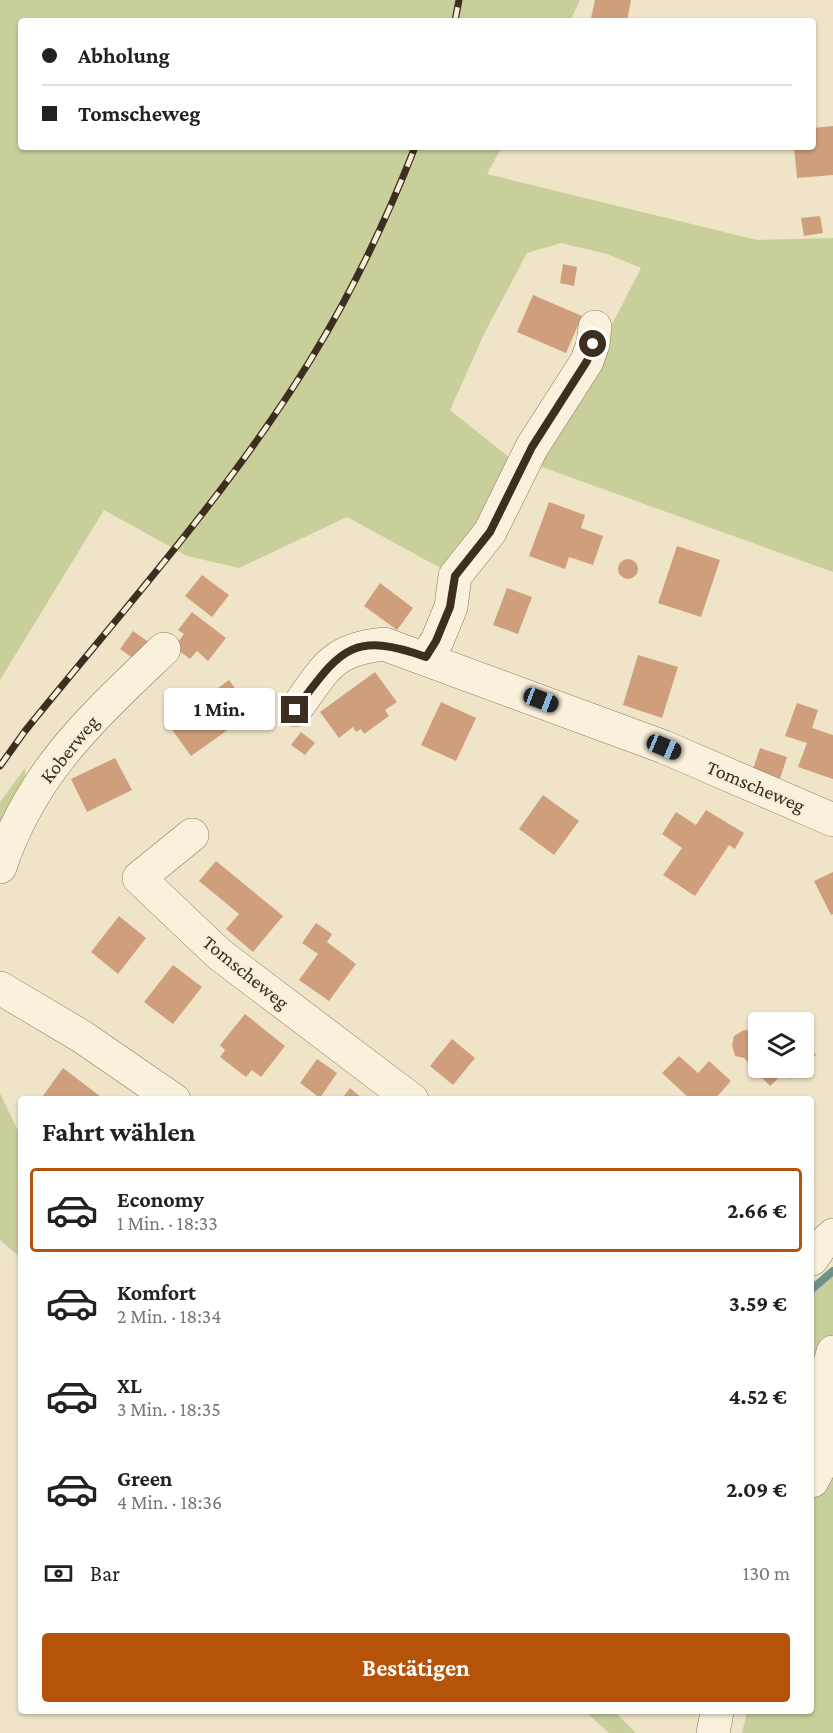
<!DOCTYPE html>
<html lang="de">
<meta charset="utf-8">
<style>
body{margin:0;font-family:"Crimson Pro",serif;background:#f6f6f6;color:#222;height:100vh;display:flex;flex-direction:column;font-size:22px;white-space:nowrap}
*{box-sizing:border-box;margin:0}
p{font-size:20px;color:#767676}
.icon{flex:none;width:33px;height:33px;fill:none;stroke:currentColor;stroke-width:2;stroke-linecap:round;stroke-linejoin:round}
.map{position:relative;flex:1;overflow:hidden}
.panel{position:absolute;left:18px;top:1096px;width:796px;height:618px;display:flex;flex-direction:column;background:#fff;border-radius:6px;box-shadow:0 2px 4px #0004}
.panel>*{flex:none}
.banner{position:absolute;left:18px;top:18px;width:798px;height:132px;border-radius:6px;box-shadow:0 2px 4px #0004;display:grid;align-content:center;height:132px;padding:0 24px;background:#fff}
.controls{position:absolute;left:748px;top:1012px;display:grid;gap:12px}
.controls a{display:grid;place-items:center;width:66px;height:66px;border-radius:6px;background:#fff;box-shadow:0 2px 4px #0004;font-size:30px}
.end{position:absolute;width:27px;height:27px;margin:-14px;border:8px solid #3d2e20;background:#fff;box-shadow:0 0 0 3px #fff}
.from{border-radius:50%}
.bubble{position:absolute;height:42px;border-radius:6px;background:#fff;box-shadow:0 2px 4px #0004;font-size:20px;font-weight:700;line-height:42px;text-align:center}
.car{position:absolute;width:18px;height:36px;margin:-18px -9px;border-radius:8px;box-shadow:0 0 4px 2px #0007;background:linear-gradient(#222 24%,#8ab4d8 0 40%,#222 0 76%,#8ab4d8 0 86%,#222 0)}
.banner b{display:flex;align-items:center;gap:21px;height:57px;font-size:22px}
.banner b+b{border-top:2px solid #e0e0e0}
.banner i{width:15px;height:15px;background:#222}
ul{padding:0;list-style:none}
li{display:flex;align-items:center;gap:18px;height:84px;margin:0 12px 9px;padding:0 12px;border:3px solid transparent;border-radius:6px}
li div{flex:1}
li b{display:block;font-size:22px}
li em{font-style:normal;font-weight:700}
li.on{border-color:#b45309}
li>.icon{width:54px;height:54px;stroke-width:1.5}
h2{padding:0 24px;font-size:27px;line-height:72px}
.pay{display:flex;align-items:center;gap:15px;height:66px;padding:0 24px;font-size:22px}
.pay p{margin-inline-start:auto}
.cta{display:flex;gap:12px;margin-top:auto;padding:12px 24px}
.cta a{flex:1;height:69px;border-radius:6px;background:#b45309;color:#fff;font-size:24px;font-weight:700;line-height:69px;text-align:center}
.map>svg:first-child{display:block}
</style>
<div class="map">
<svg width="833" height="1733" viewBox="0 0 833 1733">
<rect width="100%" height="100%" fill="#f0e4c8"/>
<path fill="#c9cf9b" d="M0 0H580L570 21H21V147H502L487 174 757 240 833 238V572L539 466 641 268 607 254 561 243 527 253 486 330 450 410 510 458 455 576 347 517 239 568 187 556 104 510 0 680Z
M25 768 27 797 0 834V802Z
M0 1093 21 1137V1258L0 1240Z
M833 1267V1733H742L747 1712H812V1286Z
M586 1712H615L636 1733H609Z"/>
<g fill="none" stroke-linecap="round" stroke-linejoin="round">
<path stroke="#6f938a" stroke-width="8" d="M812 1289 833 1271"/>
</g>
<path fill="#cf9f7d" d="M595 0H631L627 21 591 18Z
M833 126V175L797 178 794 147H813V128Z
M820 216 823 233 804 236 801 218Z
M563 264 577 267 574 286 560 283Z
M533 295 582 316 566 353 517 332Z
M549 502 585 515 581 528 603 536 593 565 569 557 565 569 529 556Z
M677 546 720 560 701 617 658 603Z
M618 569a10 10 0 1 1 20 0a10 10 0 1 1-20 0Z
M202 575 229 595 212 617 185 596Z
M380 583 413 608 397 630 364 606Z
M507 588 532 597 518 634 493 625Z
M192 612 226 638 208 661 197 651 190 659 174 647 184 634 178 630Z
M133 631 150 643 137 661 120 649Z
M638 655 678 667 662 718 623 705Z
M375 672 397 702 385 710 389 716 364 734 361 729 356 732 353 727 339 738 320 712Z
M229 680 246 703 225 718 232 727 191 756 168 724Z
M441 702 476 718 456 761 421 745Z
M797 703 818 710 812 728 833 735V779L798 767 807 743 785 736Z
M301 732 315 743 305 755 291 745Z
M760 748 787 757 779 782 752 772Z
M115 758 132 790 87 812 71 779Z
M543 795 579 821 554 855 519 829Z
M706 810 744 833 735 849 729 845 695 896 663 875 682 848 662 834 676 812 696 825Z
M216 861 283 916 253 952 226 929 239 914 199 881Z
M833 872V914L831 915 814 881Z
M119 916 146 938 118 974 91 952Z
M316 923 332 934 327 942 356 964 329 1001 299 980 318 954 302 943Z
M173 965 202 987 173 1024 144 1002Z
M245 1014 285 1046 261 1077 252 1070 246 1077 220 1057 225 1050 220 1045Z
M744 1030 759 1032V1068H802L791 1079 785 1072 770 1086 744 1058 735 1056 732 1045 734 1036Z
M452 1039 475 1058 453 1085 430 1066Z
M804 1042 816 1055 804 1066Z
M679 1056 698 1073 709 1061 731 1081 714 1100H691L662 1073Z
M317 1059 337 1073 320 1098 300 1083Z
M63 1068 105 1100H40Z
M350 1088 364 1100H341Z"/>
<g fill="none" stroke-linecap="round" stroke-linejoin="round">
<g stroke="#8d765c" stroke-width="34">
<path id="minor" d="M426 657 437 641 451 607 455 576 490 532 532 447 587 361 593 344 595 327
M295 710C326 669 329 650 384 644L664 747 833 820
M192 835 139 878 219 954 412 1100
M0 867C32 771 93 717 164 649
M0 988 81 1036 174 1100
M812 1259 820 1247 833 1235
M812 1481 818 1470 824 1384 833 1352
M713 1733 717 1712"/>
</g>
<use href="#minor" stroke="#faf1dc" stroke-width="33"/>
<g stroke="#3d2e20" stroke-width="7">
<path id="rail" d="M455 21 459 0
M0 766 25 731C122 611 230 491 311 359 352 292 386 221 415 147"/>
</g>
<use href="#rail" stroke="#f7eed8" stroke-width="4.5" stroke-dasharray="14" stroke-linecap="butt"/>
</g>
<g fill="none" stroke-linecap="round" stroke-linejoin="round">
<path stroke="#3d2e20" stroke-width="8" d="M295 710C339 653 349 629 426 657L436 641 450 607 455 576 490 532 532 447 587 361 593 344"/>
</g>
<g text-anchor="middle" dominant-baseline="central" stroke-width="5" stroke-linejoin="round" paint-order="stroke">
<g font-size="20" fill="#3d2e20" stroke="#f7eed8">
<text transform="translate(69 749) rotate(-51)">Koberweg</text>
<text transform="translate(756 786) rotate(23)">Tomscheweg</text>
<text transform="translate(246 972) rotate(39)">Tomscheweg</text>
</g>
</g>
</svg>
<div class="controls">
<a><svg class="icon" aria-label="layers" viewBox="0 0 24 24"><path d="M12 4l9 5-9 5-9-5zM3 14l9 5 9-5"/></svg></a>
</div>
<i class="end from" style="left:593px;top:344px"></i>
<i class="end" style="left:295px;top:710px"></i>
<div class="bubble" style="left:164px;top:688px;width:111px">1 Min.</div>
<i class="car" style="left:541px;top:700px;rotate:111deg"></i>
<i class="car" style="left:664px;top:747px;rotate:113deg"></i>
<div class="banner">
<b><i class="from"></i>Abholung</b>
<b><i></i>Tomscheweg</b>
</div>
<section class="panel">
<h2>Fahrt wählen</h2>
<ul>
<li class="on"><svg class="icon" aria-label="car" viewBox="0 0 24 24"><path d="M5 17H2v-5l4-1 3-4h7l3 4 3 1v5h-3M9 17h6M6 11h13"/><circle cx="7" cy="17" r="2"/><circle cx="17" cy="17" r="2"/></svg><div><b>Economy</b><p>1 Min. · 18:33</p></div><em>2.66 €</em></li>
<li><svg class="icon" aria-label="car" viewBox="0 0 24 24"><path d="M5 17H2v-5l4-1 3-4h7l3 4 3 1v5h-3M9 17h6M6 11h13"/><circle cx="7" cy="17" r="2"/><circle cx="17" cy="17" r="2"/></svg><div><b>Komfort</b><p>2 Min. · 18:34</p></div><em>3.59 €</em></li>
<li><svg class="icon" aria-label="car" viewBox="0 0 24 24"><path d="M5 17H2v-5l4-1 3-4h7l3 4 3 1v5h-3M9 17h6M6 11h13"/><circle cx="7" cy="17" r="2"/><circle cx="17" cy="17" r="2"/></svg><div><b>XL</b><p>3 Min. · 18:35</p></div><em>4.52 €</em></li>
<li><svg class="icon" aria-label="car" viewBox="0 0 24 24"><path d="M5 17H2v-5l4-1 3-4h7l3 4 3 1v5h-3M9 17h6M6 11h13"/><circle cx="7" cy="17" r="2"/><circle cx="17" cy="17" r="2"/></svg><div><b>Green</b><p>4 Min. · 18:36</p></div><em>2.09 €</em></li>
</ul>
<div class="pay"><svg class="icon" aria-label="cash" viewBox="0 0 24 24"><path d="M3 7h18v10H3z"/><circle cx="12" cy="12" r="2"/></svg>Bar<p>130 m</p></div>
<div class="cta"><a>Bestätigen</a></div>
</section>
</div>
